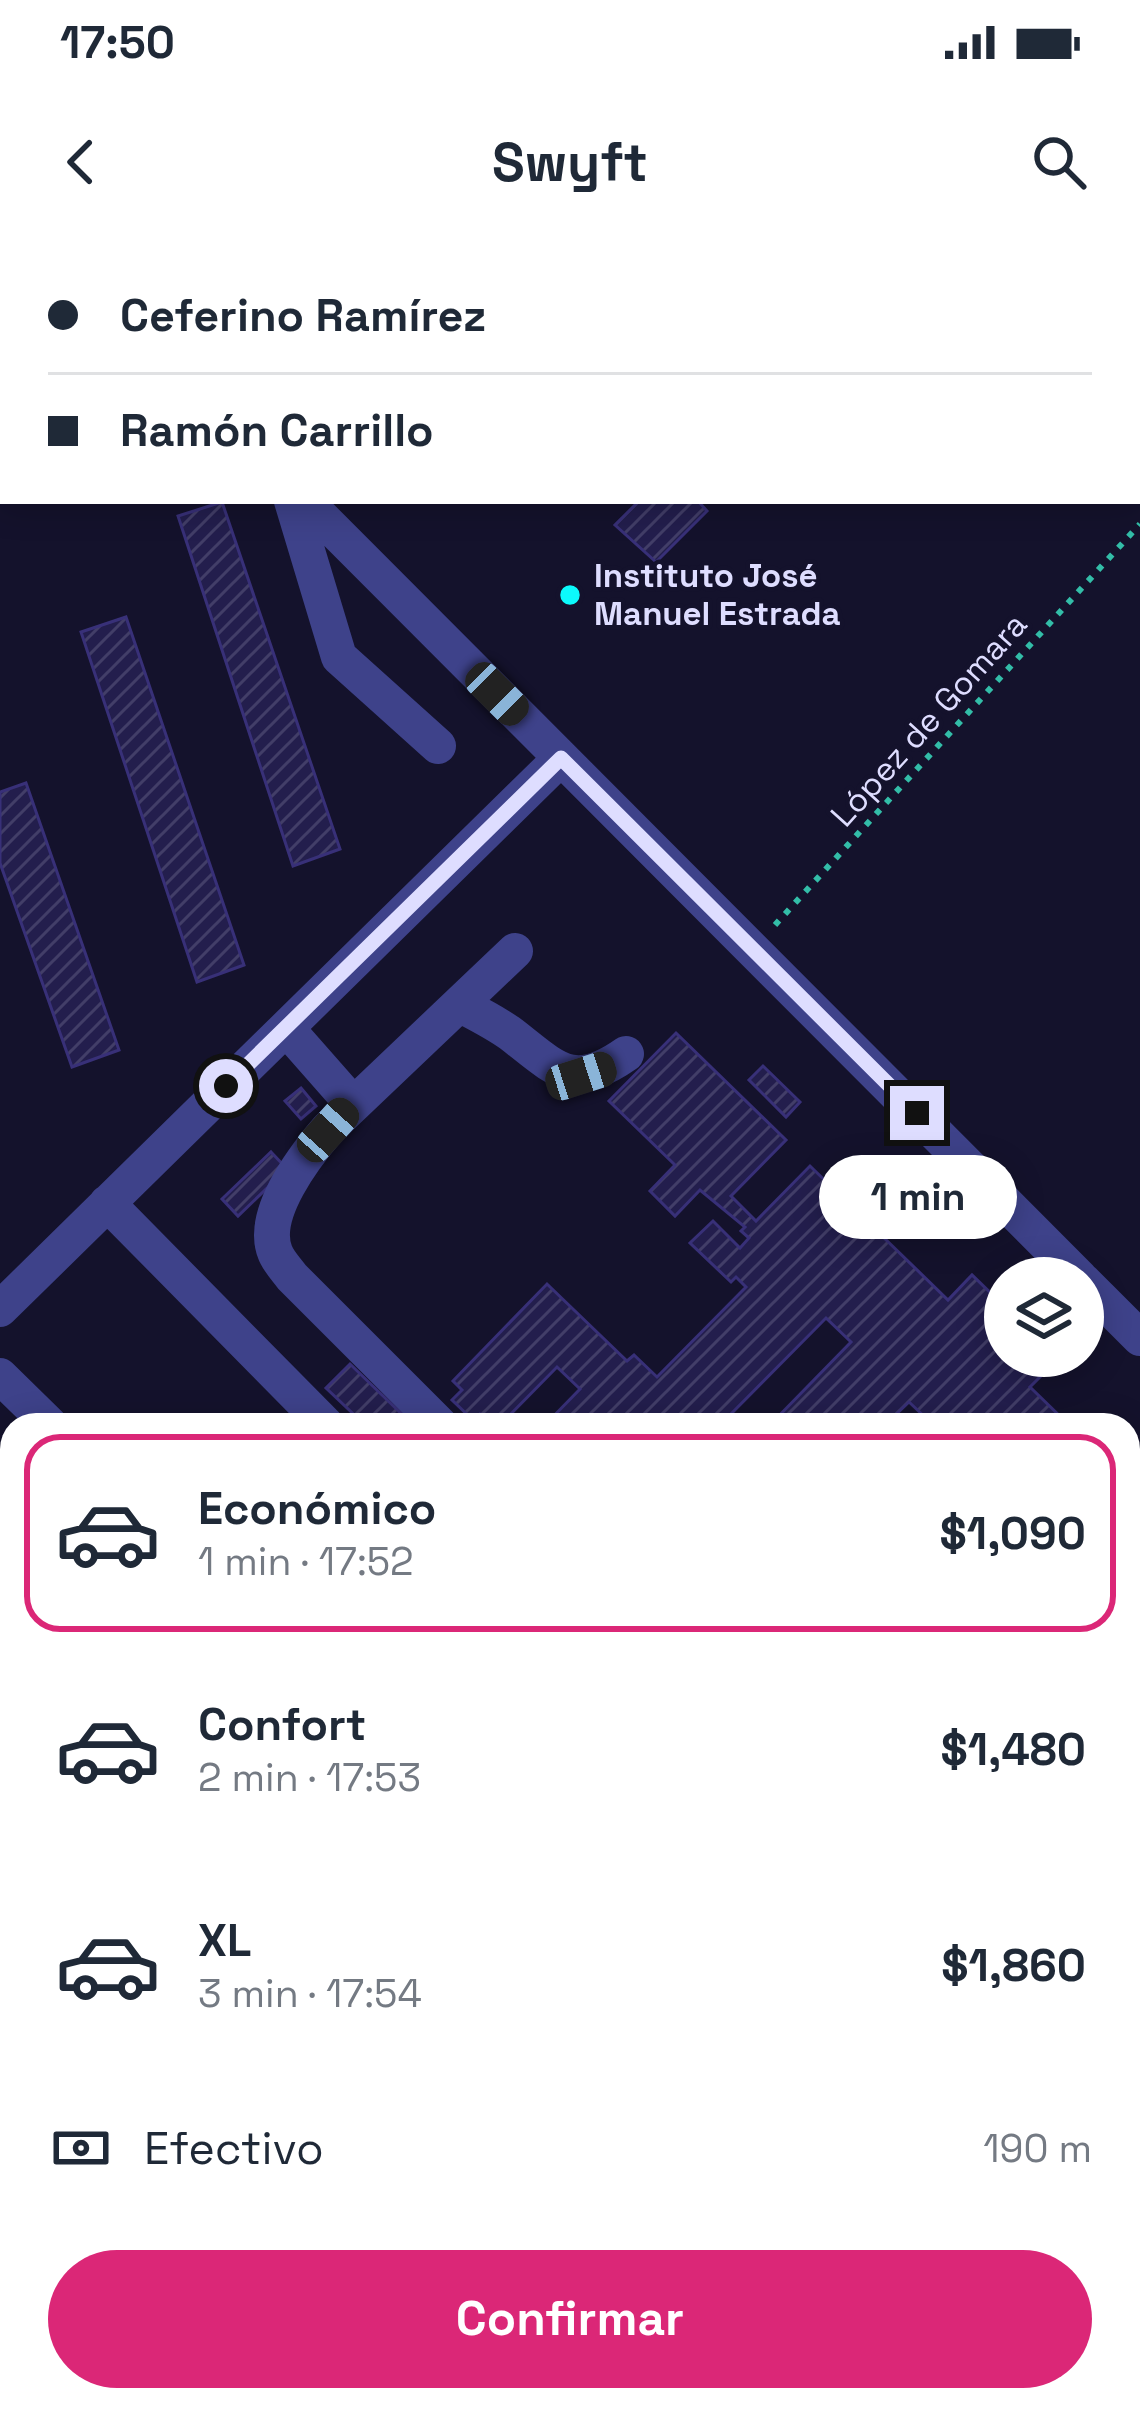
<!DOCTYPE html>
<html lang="es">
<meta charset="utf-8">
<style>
body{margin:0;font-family:"Space Grotesk",sans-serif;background:#f6f6f7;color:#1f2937;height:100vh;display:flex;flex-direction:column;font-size:45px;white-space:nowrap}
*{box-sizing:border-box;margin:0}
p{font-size:39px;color:#747a83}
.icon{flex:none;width:66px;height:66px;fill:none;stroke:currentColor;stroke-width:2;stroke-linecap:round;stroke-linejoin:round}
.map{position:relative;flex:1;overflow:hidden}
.panel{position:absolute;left:0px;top:1173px;width:1140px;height:999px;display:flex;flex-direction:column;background:#fff;border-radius:36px 36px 0 0;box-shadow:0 6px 30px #0003}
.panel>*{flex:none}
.hud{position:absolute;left:0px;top:0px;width:1140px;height:264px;box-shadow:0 6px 30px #0003;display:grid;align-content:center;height:264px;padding:0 48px;background:#fff}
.buttons{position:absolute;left:984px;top:1017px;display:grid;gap:24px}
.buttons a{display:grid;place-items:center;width:120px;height:120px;border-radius:50%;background:#fff;box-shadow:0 6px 30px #0003;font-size:60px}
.end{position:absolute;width:54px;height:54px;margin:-27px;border:15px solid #deddff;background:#111;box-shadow:0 0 0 6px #111}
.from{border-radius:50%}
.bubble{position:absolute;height:84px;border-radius:42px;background:#fff;box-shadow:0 6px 30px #0003;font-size:39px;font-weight:700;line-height:84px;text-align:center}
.car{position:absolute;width:36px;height:72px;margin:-36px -18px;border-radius:15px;box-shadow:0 0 9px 3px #0007;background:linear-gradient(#222 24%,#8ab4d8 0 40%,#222 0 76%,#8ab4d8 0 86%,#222 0)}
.hud b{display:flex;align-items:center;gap:42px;height:114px;font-size:45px}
.hud b+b{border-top:3px solid #e0e1e3}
.hud i{width:30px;height:30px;background:#1f2937}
ul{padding:21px 0 0;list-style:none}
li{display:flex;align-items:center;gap:36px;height:198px;margin:0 24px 18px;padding:0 24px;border:6px solid transparent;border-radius:36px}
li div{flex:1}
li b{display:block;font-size:45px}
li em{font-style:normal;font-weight:700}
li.on{border-color:#db2777}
li>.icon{width:108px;height:108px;stroke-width:1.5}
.pay{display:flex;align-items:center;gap:30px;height:132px;padding:0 48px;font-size:45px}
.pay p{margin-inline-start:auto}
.primary-button{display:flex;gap:24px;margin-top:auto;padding:24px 48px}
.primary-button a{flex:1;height:138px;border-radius:72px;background:#db2777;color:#fff;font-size:48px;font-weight:700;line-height:138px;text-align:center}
.status{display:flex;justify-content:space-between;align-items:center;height:84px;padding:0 60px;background:#fff;direction:ltr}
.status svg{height:33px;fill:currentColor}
header{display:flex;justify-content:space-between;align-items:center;height:156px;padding:0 48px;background:#fff;font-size:54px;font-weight:700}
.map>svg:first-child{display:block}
</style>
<div class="status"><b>17:50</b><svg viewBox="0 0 49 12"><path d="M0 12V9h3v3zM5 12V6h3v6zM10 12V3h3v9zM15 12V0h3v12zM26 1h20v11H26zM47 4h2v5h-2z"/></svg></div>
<header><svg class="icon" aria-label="back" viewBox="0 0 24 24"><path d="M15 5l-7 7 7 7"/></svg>Swyft<svg class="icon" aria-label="search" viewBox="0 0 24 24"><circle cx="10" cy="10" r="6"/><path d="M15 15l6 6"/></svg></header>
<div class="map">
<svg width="1140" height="2171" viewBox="0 0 1140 2171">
<defs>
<pattern id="building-hatch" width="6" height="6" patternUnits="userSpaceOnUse" patternTransform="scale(3)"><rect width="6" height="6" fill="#231e4d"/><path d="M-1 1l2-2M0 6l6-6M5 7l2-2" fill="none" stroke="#423e68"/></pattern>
</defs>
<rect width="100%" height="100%" fill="#14122c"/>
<path fill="#153631" d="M331 0H693L334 3Z"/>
<path fill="url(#building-hatch)" stroke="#383078" stroke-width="3" d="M639 261H698L707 271 656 322 615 285Z
M222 262 340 609 293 626 178 276Z
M126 377 244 725 197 742 81 392Z
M26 543 119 810 72 827 0 623V552Z
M676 793 786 900 731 956 756 981 810 926 948 1060 972 1035 1005 1067V1116L1058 1119 1030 1147 1069 1185H927L930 1182 909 1162 885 1185H770L851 1102 826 1078 720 1185H545L580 1149 557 1127 500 1185H479L485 1178 480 1174 474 1181 452 1160 462 1150 453 1141 547 1044 627 1121 634 1115 657 1137 746 1047 736 1037 731 1042 690 1003 713 981 740 1008 749 998 741 991 745 987 700 950 675 976 650 951 675 925 609 861Z
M763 826 800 862 786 877 749 840Z
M301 848 316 866 301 879 285 861Z
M271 912 287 929 238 976 222 959Z
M350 1124 413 1185H365L326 1148Z
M1128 1242 1140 1254V1294L1128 1306Z"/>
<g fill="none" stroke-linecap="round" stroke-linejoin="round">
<path stroke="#33bda8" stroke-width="6" stroke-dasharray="6 9" stroke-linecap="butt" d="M775 685 1140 284"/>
<path stroke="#3e428a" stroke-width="36" d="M45 0 47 3
M0 4 3 13
M292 261 339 417 438 506
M305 261 1080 1038
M461 765C478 774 496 783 511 794 555 828 572 852 626 814
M286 788 352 863
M107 963 326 1185
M1083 1041 1140 1098
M0 1069 561 518
M0 1136 50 1185
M440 1185 292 1037C287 1030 278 1021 275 1012 260 974 305 916 328 889L515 711
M1128 1516 1140 1503
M1128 1647 1140 1634
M0 1703 12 1715
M0 1952 12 1940
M450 2160 461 2171
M1104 2160 1115 2171
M639 2171 650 2160"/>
</g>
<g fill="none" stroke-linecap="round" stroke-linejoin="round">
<path stroke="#deddff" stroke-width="15" d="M226 846 561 518 917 873"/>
</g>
<circle fill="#0cfafc" stroke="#14122c" stroke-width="4.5" cx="570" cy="355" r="12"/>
<g text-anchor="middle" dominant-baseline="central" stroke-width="9" stroke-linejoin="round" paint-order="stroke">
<g font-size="33" font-weight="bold" fill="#deddff" stroke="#14122c" text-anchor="start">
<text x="594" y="336">Instituto José<tspan x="594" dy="38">Manuel Estrada</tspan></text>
</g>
<g font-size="33" fill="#deddff" stroke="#14122c">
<text transform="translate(929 480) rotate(-48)">López de Gomara</text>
</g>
</g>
</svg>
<div class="buttons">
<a><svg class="icon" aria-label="layers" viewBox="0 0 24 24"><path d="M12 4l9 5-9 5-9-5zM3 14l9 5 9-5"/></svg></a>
</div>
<i class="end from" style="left:226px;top:846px"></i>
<i class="end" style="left:917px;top:873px"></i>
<div class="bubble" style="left:819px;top:915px;width:198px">1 min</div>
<i class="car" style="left:497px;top:454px;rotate:135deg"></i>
<i class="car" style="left:581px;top:836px;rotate:72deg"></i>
<i class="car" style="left:328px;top:890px;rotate:42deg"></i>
<div class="hud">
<b><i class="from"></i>Ceferino Ramírez</b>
<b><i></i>Ramón Carrillo</b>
</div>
<section class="panel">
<ul>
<li class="on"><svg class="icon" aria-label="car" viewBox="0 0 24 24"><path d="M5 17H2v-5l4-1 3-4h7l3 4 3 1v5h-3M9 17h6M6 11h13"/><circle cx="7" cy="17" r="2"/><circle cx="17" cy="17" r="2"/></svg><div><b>Económico</b><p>1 min · 17:52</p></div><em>$1,090</em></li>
<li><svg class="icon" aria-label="car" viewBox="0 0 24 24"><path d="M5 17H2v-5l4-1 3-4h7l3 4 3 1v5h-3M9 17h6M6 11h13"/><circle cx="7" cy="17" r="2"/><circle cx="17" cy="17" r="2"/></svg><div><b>Confort</b><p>2 min · 17:53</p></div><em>$1,480</em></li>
<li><svg class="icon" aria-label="car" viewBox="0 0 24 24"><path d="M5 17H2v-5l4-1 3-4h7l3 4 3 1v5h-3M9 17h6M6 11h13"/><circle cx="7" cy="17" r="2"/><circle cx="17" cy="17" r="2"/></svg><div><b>XL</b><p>3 min · 17:54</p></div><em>$1,860</em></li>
</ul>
<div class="pay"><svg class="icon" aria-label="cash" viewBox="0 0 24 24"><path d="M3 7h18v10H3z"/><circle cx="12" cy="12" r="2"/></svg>Efectivo<p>190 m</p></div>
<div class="primary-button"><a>Confirmar</a></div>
</section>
</div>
